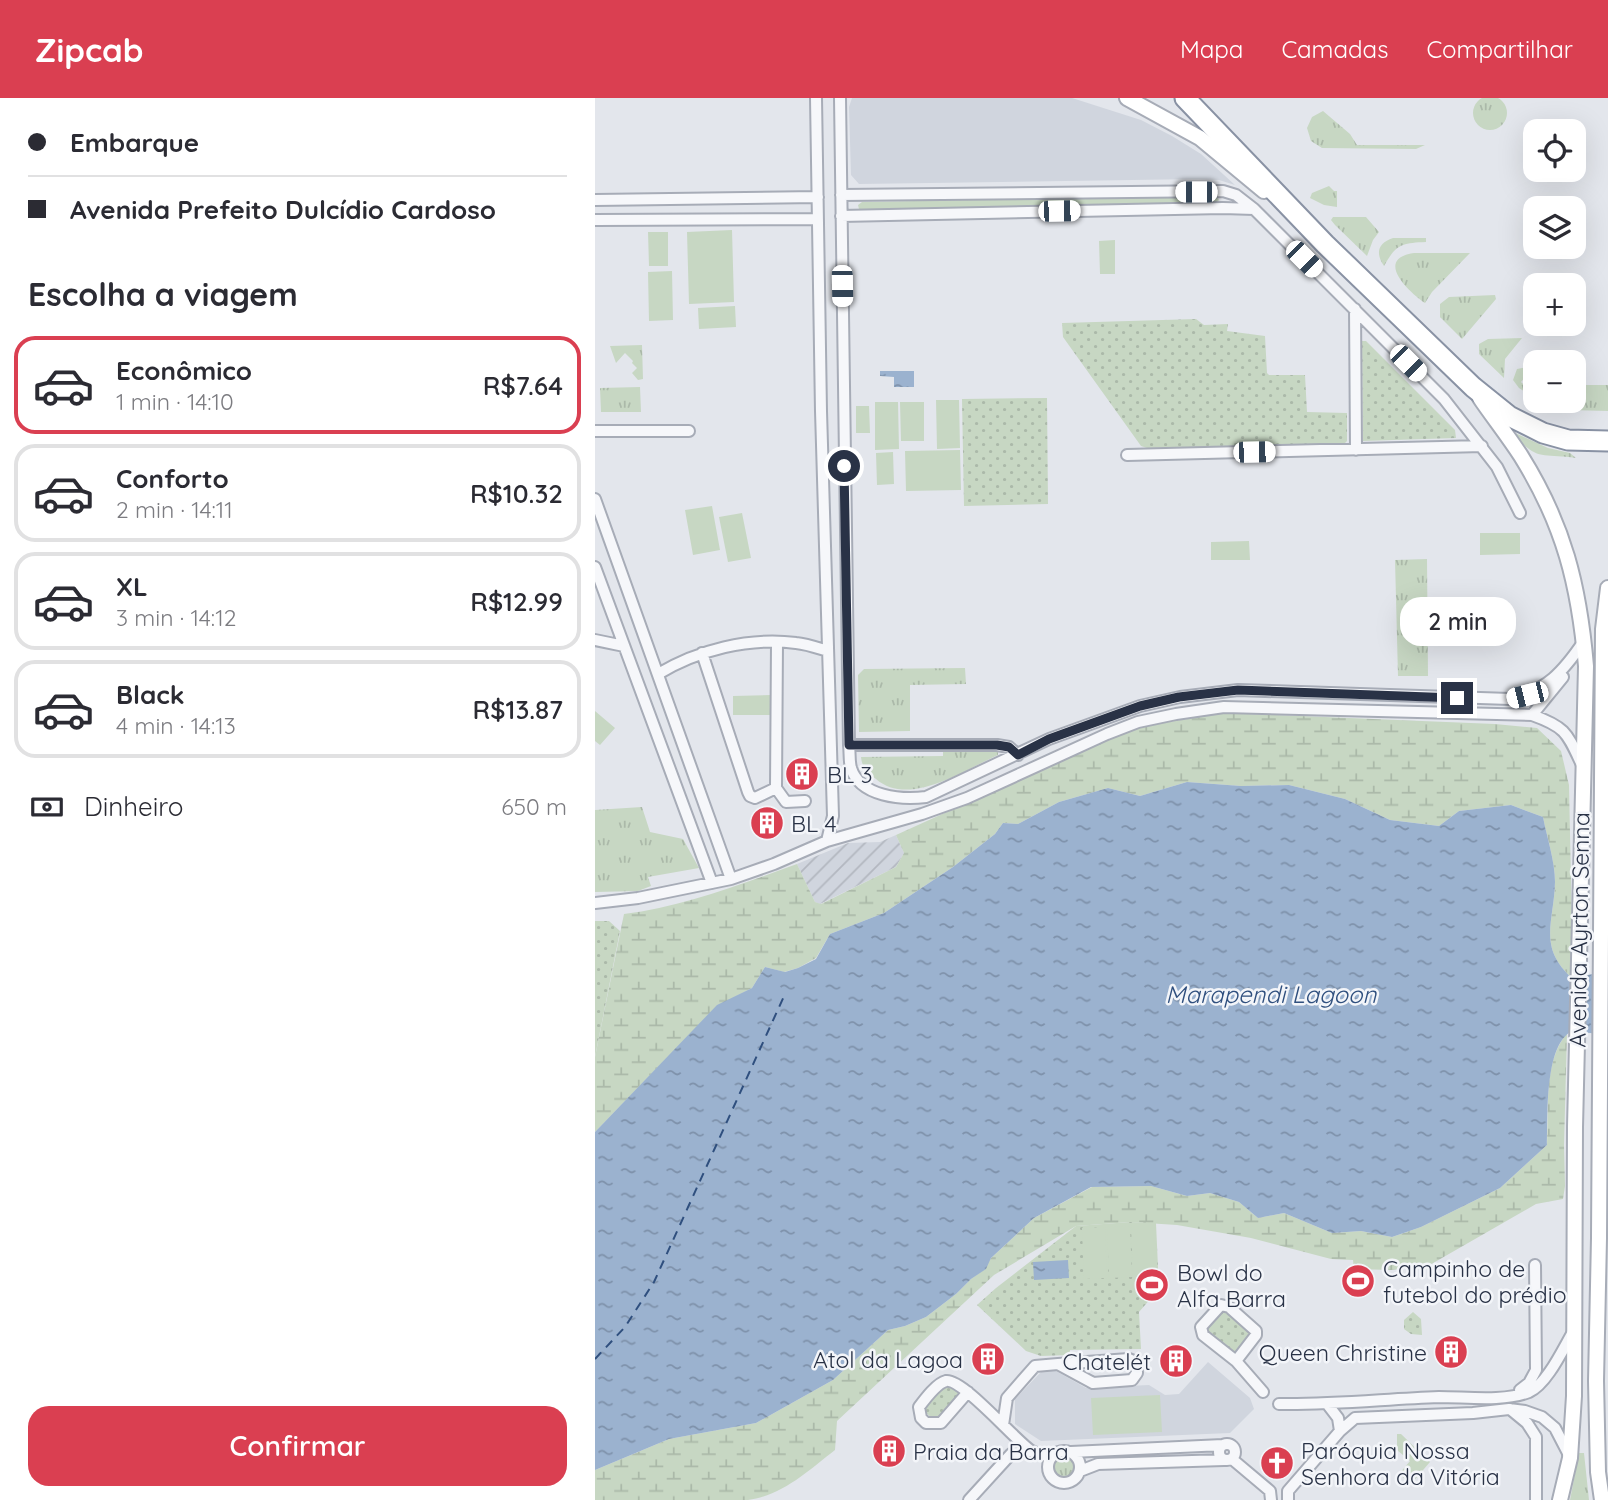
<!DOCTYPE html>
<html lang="pt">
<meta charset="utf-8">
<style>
body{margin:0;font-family:Quicksand,sans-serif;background:#f2f2f3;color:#2b2b33;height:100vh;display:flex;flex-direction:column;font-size:26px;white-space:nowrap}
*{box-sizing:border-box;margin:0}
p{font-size:23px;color:#7c7c81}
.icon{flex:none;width:38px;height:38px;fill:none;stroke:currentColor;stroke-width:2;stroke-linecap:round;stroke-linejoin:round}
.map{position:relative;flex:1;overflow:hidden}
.sheet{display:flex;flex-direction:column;background:#fff;width:595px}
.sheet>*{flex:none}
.banner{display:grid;align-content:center;height:154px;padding:0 28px;background:#fff}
.fabs{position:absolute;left:928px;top:21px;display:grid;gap:14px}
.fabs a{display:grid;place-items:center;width:63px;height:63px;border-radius:14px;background:#fff;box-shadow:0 7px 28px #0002;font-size:35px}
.end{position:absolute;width:32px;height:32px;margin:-16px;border:9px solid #293246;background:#fff;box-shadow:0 0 0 4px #fff}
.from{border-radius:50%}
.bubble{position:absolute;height:49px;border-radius:21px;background:#fff;box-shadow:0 7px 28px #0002;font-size:23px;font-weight:600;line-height:49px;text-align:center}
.car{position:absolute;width:21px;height:42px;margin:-21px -10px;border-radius:9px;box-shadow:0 0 5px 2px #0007;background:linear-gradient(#fff 24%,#345 0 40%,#fff 0 76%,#345 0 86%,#fff 0)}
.banner b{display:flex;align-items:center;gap:24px;height:66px;font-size:26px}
.banner b+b{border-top:2px solid #e1e1e2}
.banner i{width:18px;height:18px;background:#2b2b33}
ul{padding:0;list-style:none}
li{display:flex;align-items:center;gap:21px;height:98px;margin:0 14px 10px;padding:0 14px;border:4px solid #e1e1e2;border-radius:21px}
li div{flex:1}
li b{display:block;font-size:26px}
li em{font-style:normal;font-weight:600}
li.active{border-color:#da3f51}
li>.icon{width:63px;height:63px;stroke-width:1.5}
h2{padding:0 28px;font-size:32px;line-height:84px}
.pay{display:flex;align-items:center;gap:18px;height:77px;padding:0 28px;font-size:26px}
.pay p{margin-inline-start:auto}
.action{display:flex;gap:14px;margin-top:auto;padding:14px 28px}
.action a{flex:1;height:80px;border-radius:21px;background:#da3f51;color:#fff;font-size:28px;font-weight:600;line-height:80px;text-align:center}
header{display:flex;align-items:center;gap:42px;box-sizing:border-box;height:98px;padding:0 35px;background:#da3f51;color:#fff}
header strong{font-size:33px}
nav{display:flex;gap:38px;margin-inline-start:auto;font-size:24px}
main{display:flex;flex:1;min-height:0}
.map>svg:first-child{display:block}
</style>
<header>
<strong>Zipcab</strong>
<nav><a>Mapa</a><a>Camadas</a><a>Compartilhar</a></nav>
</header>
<main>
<section class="sheet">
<div class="banner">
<b><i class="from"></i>Embarque</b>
<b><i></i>Avenida Prefeito Dulcídio Cardoso</b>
</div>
<h2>Escolha a viagem</h2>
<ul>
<li class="active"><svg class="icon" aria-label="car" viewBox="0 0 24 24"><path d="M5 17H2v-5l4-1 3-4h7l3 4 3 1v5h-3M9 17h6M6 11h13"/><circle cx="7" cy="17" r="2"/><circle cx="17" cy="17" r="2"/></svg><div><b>Econômico</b><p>1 min · 14:10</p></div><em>R$7.64</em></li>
<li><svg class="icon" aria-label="car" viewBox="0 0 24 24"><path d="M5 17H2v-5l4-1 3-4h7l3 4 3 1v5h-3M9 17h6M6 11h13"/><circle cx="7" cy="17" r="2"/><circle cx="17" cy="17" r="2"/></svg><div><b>Conforto</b><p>2 min · 14:11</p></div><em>R$10.32</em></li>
<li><svg class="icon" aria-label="car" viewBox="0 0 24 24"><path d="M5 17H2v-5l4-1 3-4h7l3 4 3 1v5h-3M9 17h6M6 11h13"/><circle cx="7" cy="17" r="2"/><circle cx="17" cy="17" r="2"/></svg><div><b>XL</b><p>3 min · 14:12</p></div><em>R$12.99</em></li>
<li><svg class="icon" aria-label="car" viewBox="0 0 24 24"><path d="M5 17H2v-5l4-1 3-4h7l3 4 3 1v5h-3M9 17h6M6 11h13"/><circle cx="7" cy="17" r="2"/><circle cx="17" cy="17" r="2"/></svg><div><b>Black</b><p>4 min · 14:13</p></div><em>R$13.87</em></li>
</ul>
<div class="pay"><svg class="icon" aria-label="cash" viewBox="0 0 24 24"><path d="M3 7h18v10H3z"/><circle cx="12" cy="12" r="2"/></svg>Dinheiro<p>650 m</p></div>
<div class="action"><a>Confirmar</a></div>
</section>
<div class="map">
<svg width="1013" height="1402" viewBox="0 0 1013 1402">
<defs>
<pattern id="industrial-furrows" width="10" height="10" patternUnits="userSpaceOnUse" patternTransform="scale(1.75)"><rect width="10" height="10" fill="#d0d5de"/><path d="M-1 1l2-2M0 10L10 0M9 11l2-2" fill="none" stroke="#b3b7c0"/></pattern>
<pattern id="grass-tufts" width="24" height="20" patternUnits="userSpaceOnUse" patternTransform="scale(1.75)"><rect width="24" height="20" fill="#c7d7c3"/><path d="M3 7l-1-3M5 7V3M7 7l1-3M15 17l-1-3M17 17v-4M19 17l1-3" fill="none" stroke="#abb9a9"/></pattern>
<pattern id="wetland-marsh" width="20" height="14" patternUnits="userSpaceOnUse" patternTransform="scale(1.75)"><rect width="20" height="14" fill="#c7d7c3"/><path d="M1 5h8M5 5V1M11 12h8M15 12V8" fill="none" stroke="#abb9a9"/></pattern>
<pattern id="park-dots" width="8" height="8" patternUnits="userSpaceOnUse" patternTransform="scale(1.75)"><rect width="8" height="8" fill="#c7d7c3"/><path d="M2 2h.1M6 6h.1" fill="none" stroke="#abb9a9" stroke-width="1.8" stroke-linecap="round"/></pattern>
<pattern id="water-ripples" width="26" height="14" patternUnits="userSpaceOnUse" patternTransform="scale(1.75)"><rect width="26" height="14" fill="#9bb2cf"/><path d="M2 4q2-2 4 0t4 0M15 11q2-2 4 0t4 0" fill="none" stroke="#7e91aa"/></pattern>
</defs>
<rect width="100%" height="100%" fill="#e3e6ec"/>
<path fill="#d0d5de" d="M257 0H477L546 22 577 38 606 56 640 87 624 82 603 81 264 86 256 77 254 9Z
M613 1264 655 1300 659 1311 635 1335 446 1343 420 1326V1301L447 1273H461L491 1290 554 1287 570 1297 584 1296Z"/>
<path fill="url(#industrial-furrows)" d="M301 737 309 755 301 769 225 806 220 804 202 766 253 745 285 744Z"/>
<path fill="url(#grass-tufts)" d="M878 15a17 17 0 1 1 34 0a17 17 0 1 1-34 0Z
M728 13 755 36 762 47H830L821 51 727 50 716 43 712 30 717 19Z
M734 88 739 93H742V109L729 107 715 100 717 95Z
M621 97 624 102 621 105 269 112 264 111 263 107 267 104Z
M738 119H771L784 134 778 142 772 158 740 127 736 122Z
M798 140H831V144C805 145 801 147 789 168 780 155 783 145 798 140Z
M819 155H875L837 194 830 205C815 195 778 161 819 155Z
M900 197 901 201 867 241 845 219V206L854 199Z
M927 240 910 261 909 280 884 256V246L893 241Z
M47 247 48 281 43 282 37 275 42 270 37 265 38 263 30 255 21 265 15 248Z
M932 269 933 276 926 284 930 288H940V300L924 290 918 282 922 271Z
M978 287H1013V313L974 312 945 303H978Z
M45 289 46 314H6L5 290Z
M918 334 953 350 975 355 981 360C946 355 941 364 918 334Z
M832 461 833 578H803L800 462Z
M370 570 371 586 315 587V633L264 634 263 577 269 571Z
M403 650V657C369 672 314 710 281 681 273 675 267 670 266 659L348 658V651Z
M47 709 55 734 88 741 104 770 53 779 56 788 43 793 0 794V712Z
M984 1355H989L994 1402H975Z
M459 1369a10 10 0 1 1 20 0a10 10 0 1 1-20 0Z"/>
<path fill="url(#wetland-marsh)" d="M629 615 900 626 942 630 966 653 974 687 978 881C942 849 959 825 960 784 960 763 952 740 948 719L916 707 864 713 844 728 795 722 750 701 694 687 646 688 592 684 545 698 513 690 464 704 423 726 408 725 400 736 358 769 289 815 235 836 221 860 203 870 189 874 170 869 157 890 122 908 0 1034V959L29 816C87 809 147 786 202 766L220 804 226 806 301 769 309 755 301 737 537 630Z
M972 935 969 1047 970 1088 968 1101 941 1106 833 1168 796 1172 759 1171 758 1162 736 1161 656 1140 582 1127 535 1124 481 1128 399 1177 242 1323 240 1352C213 1373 188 1397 153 1402H0V1372L74 1341 161 1325 238 1282 293 1232 310 1228 331 1219 361 1196 376 1181 390 1171 396 1160 439 1120 497 1089 556 1088 592 1098 615 1095 644 1104 663 1120 689 1115 737 1135 766 1133 797 1139 826 1129 905 1090 952 1047C954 1012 948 964 972 935Z"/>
<path fill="url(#park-dots)" d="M601 221 609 227 633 226 632 233 670 238 672 275 674 277H710L712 314 752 315V343L748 347 552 350 546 348 468 239 467 225Z
M767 243H771L860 332 861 340 768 343Z
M452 300 453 406 369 408 367 301Z
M0 823H14L25 833 0 959Z
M535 1124 561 1125 564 1191 544 1214 546 1251 475 1252V1257L446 1258 431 1253 382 1207 401 1190 481 1128Z
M629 1209 659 1233 640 1256 610 1232Z
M818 1214 826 1221 827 1237 816 1236 809 1231V1222Z
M353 1285 366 1296 341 1324 328 1312Z"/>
<path fill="#c7d7c3" d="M137 132 139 204 94 206 92 134Z
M53 134H73V168H54Z
M520 142V176H505L504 143Z
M77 173 78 222 54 223 53 174Z
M140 208 141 229 104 231 103 210Z
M341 302H364L365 350 342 351Z
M280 304H303L304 351 280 352Z
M305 304H329V343H306Z
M261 308H274L275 335H261Z
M365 352 366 392 311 393 310 353Z
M298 354 299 386 282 387 281 355Z
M117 408 125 452 98 457 90 412Z
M147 415 156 460 133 464 124 419Z
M885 435H925V456L885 457Z
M654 443 655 462H616V444Z
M176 597V617H138V598Z
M0 613 20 630 5 647 0 643Z
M536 1127H560L562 1177 538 1178Z
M535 1128 537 1179 514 1180 512 1129Z
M510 1129 512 1180 489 1181 487 1130Z
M565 1297 567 1334 498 1337 496 1300Z
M802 1336H806L835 1364 816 1386 804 1376 815 1363 802 1352Z"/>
<path fill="url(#water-ripples)" d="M285 273H319V289H299V279L285 278Z
M592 684 646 688 694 687 750 701 795 722 844 728 864 713 916 707 948 719C952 740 960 763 960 784 959 825 942 849 978 881L997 876 1013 859V937L977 933C949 947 953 1019 952 1047L905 1090 826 1129 797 1139 766 1133 737 1135 689 1115 663 1120 644 1104 615 1095 592 1098 556 1088 496 1089 439 1120 396 1160 391 1171 376 1181 361 1196 331 1219 310 1228 293 1232 238 1282 161 1325 74 1341 0 1372V1034L122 907 157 890 170 869 190 874 203 870 221 861 235 836 289 815 358 769 400 736 408 725 423 726 464 704 513 690 545 698Z
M473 1162 474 1180 439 1182 438 1164Z"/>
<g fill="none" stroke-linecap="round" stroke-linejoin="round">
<path stroke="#2f4f7e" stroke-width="2" stroke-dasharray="9 7" stroke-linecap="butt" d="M0 1261 30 1229 59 1184 190 896"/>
<g stroke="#a7acb7" stroke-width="14">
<path id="minor" d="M221 0 226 313 238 718 232 743
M245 0 254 647C255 654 254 663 256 670 265 699 307 702 331 699L454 641 545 608 585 599 643 592 915 601C952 592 968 574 989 543
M246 97 628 93 641 97 659 111 849 301 902 369 925 415
M0 102 223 99
M246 118 628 110 659 111
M0 122 223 121
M760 211 761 352
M0 333H94
M532 357 887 348
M0 401 136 781
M0 469 117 785
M0 542 29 548
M182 545 181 690 191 704 210 703
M107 555 153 694 155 698 160 700 181 690
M63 576C103 552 154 539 201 545 212 546 223 550 233 553
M937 617 968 579
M254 647H402L414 649 423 657
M0 805 43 800 136 781 179 766 232 743 327 716 372 700 512 636 543 624 581 616 629 609 937 617C971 629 972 635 987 667
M641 1263 661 1237V1233L634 1209 626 1207 606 1229 608 1237 641 1263 668 1294
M925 1292 934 1285 941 1272 940 1167
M373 1294 346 1325H331L326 1320 324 1309C330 1301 342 1285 351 1283 367 1280 419 1341 435 1352 441 1356 449 1357 456 1359
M684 1306C737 1307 790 1301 844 1299 872 1299 908 1304 934 1294 952 1286 968 1251 978 1234
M733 1307 743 1320 745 1333
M915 1311 932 1325 941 1339V1402
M408 1327 412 1300 440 1268 463 1266 498 1285 537 1282 542 1275 541 1264 534 1261 463 1266
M624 1354a8 8 0 1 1 16 0a8 8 0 1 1-16 0Z
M453 1369a16 16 0 1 1 32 0a16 16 0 1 1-32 0Z
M476 1354 628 1347
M637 1361 675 1393 676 1402
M485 1373 503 1366 629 1362
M374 1402 416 1356 436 1353
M693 1402V1393L745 1333 760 1320 878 1315 914 1311 930 1313 947 1319 960 1330 974 1357"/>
</g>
<g stroke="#a7acb7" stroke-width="18">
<path id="secondary" d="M532 0 605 40 669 93
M885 300C898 319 913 338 926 358 969 427 984 487 991 568L980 1029 979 1298 975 1360 965 1402
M1007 1402 1003 1374 1001 1283 1004 1140 1008 531 1013 490"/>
</g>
<g stroke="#8992a4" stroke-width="23">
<path id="motorway" d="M590 0 730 146 878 289 914 318 948 335 973 342 1013 343"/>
</g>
<use href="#minor" stroke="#f6f7fa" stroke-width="10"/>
<use href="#secondary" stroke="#fff" stroke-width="14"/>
<use href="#motorway" stroke="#fff" stroke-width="19"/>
</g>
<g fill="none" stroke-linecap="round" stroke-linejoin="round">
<path stroke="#293246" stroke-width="9" d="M249 368 254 647H402L414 649 423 657 454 641 545 608 584 599 643 592 862 600"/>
</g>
<defs>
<g id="building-disc" transform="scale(1.75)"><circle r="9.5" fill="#da3f51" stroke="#f3f5f9"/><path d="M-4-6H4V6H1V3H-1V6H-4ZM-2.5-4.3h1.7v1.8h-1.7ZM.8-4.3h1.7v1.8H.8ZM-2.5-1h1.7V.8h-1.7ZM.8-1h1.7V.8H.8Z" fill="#fff"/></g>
<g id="stadium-disc" transform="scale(1.75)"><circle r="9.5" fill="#da3f51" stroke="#f3f5f9"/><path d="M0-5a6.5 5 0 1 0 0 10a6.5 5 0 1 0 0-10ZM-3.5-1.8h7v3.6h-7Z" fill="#fff"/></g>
<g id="church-disc" transform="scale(1.75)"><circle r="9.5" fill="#da3f51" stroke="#f3f5f9"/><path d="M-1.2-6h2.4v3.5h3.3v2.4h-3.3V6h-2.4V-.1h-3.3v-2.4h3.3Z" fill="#fff"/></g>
</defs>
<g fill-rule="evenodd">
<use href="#building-disc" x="207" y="676"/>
<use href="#building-disc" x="172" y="725"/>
<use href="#stadium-disc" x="763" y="1183"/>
<use href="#stadium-disc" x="557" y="1187"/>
<use href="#building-disc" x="856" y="1254"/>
<use href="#building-disc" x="393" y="1261"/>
<use href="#building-disc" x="581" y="1263"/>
<use href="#building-disc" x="294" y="1353"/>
<use href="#church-disc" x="682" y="1365"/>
</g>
<g text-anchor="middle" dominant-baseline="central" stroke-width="5" stroke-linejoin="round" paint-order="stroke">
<g font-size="23" fill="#293246" stroke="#f3f5f9" text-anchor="start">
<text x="232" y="676">BL 3</text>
<text x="196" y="725">BL 4</text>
<text x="788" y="1170">Campinho de<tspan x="788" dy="26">futebol do prédio</tspan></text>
<text x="582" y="1174">Bowl do<tspan x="582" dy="26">Alfa Barra</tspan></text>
<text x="832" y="1254" text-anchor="end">Queen Christine</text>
<text x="368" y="1261" text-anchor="end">Atol da Lagoa</text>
<text x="556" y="1263" text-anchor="end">Chatelét</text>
<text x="706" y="1352">Paróquia Nossa<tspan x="706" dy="26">Senhora da Vitória</tspan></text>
<text x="318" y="1353">Praia da Barra</text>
</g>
<g font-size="23" fill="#293246" stroke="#f3f5f9">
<text transform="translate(984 832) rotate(-89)">Avenida Ayrton Senna</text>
</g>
<g font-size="24" font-style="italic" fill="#2f4f7e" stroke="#f3f5f9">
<text x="676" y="896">Marapendi Lagoon</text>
</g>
</g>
</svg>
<div class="fabs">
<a><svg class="icon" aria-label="locate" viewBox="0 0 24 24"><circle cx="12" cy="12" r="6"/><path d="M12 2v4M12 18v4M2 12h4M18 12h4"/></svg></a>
<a><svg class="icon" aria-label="layers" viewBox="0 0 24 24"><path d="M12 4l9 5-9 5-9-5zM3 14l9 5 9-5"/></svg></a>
<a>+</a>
<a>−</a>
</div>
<i class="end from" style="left:249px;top:368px"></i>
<i class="end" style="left:862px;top:600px"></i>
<div class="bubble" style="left:805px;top:499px;width:116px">2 min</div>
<i class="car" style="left:601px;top:94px;rotate:270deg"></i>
<i class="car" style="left:464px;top:113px;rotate:89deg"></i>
<i class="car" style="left:709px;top:161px;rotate:135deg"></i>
<i class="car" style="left:247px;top:188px;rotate:179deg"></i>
<i class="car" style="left:813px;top:265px;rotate:135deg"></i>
<i class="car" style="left:659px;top:354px;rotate:89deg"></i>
<i class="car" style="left:932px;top:597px;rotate:256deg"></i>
</div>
</main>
